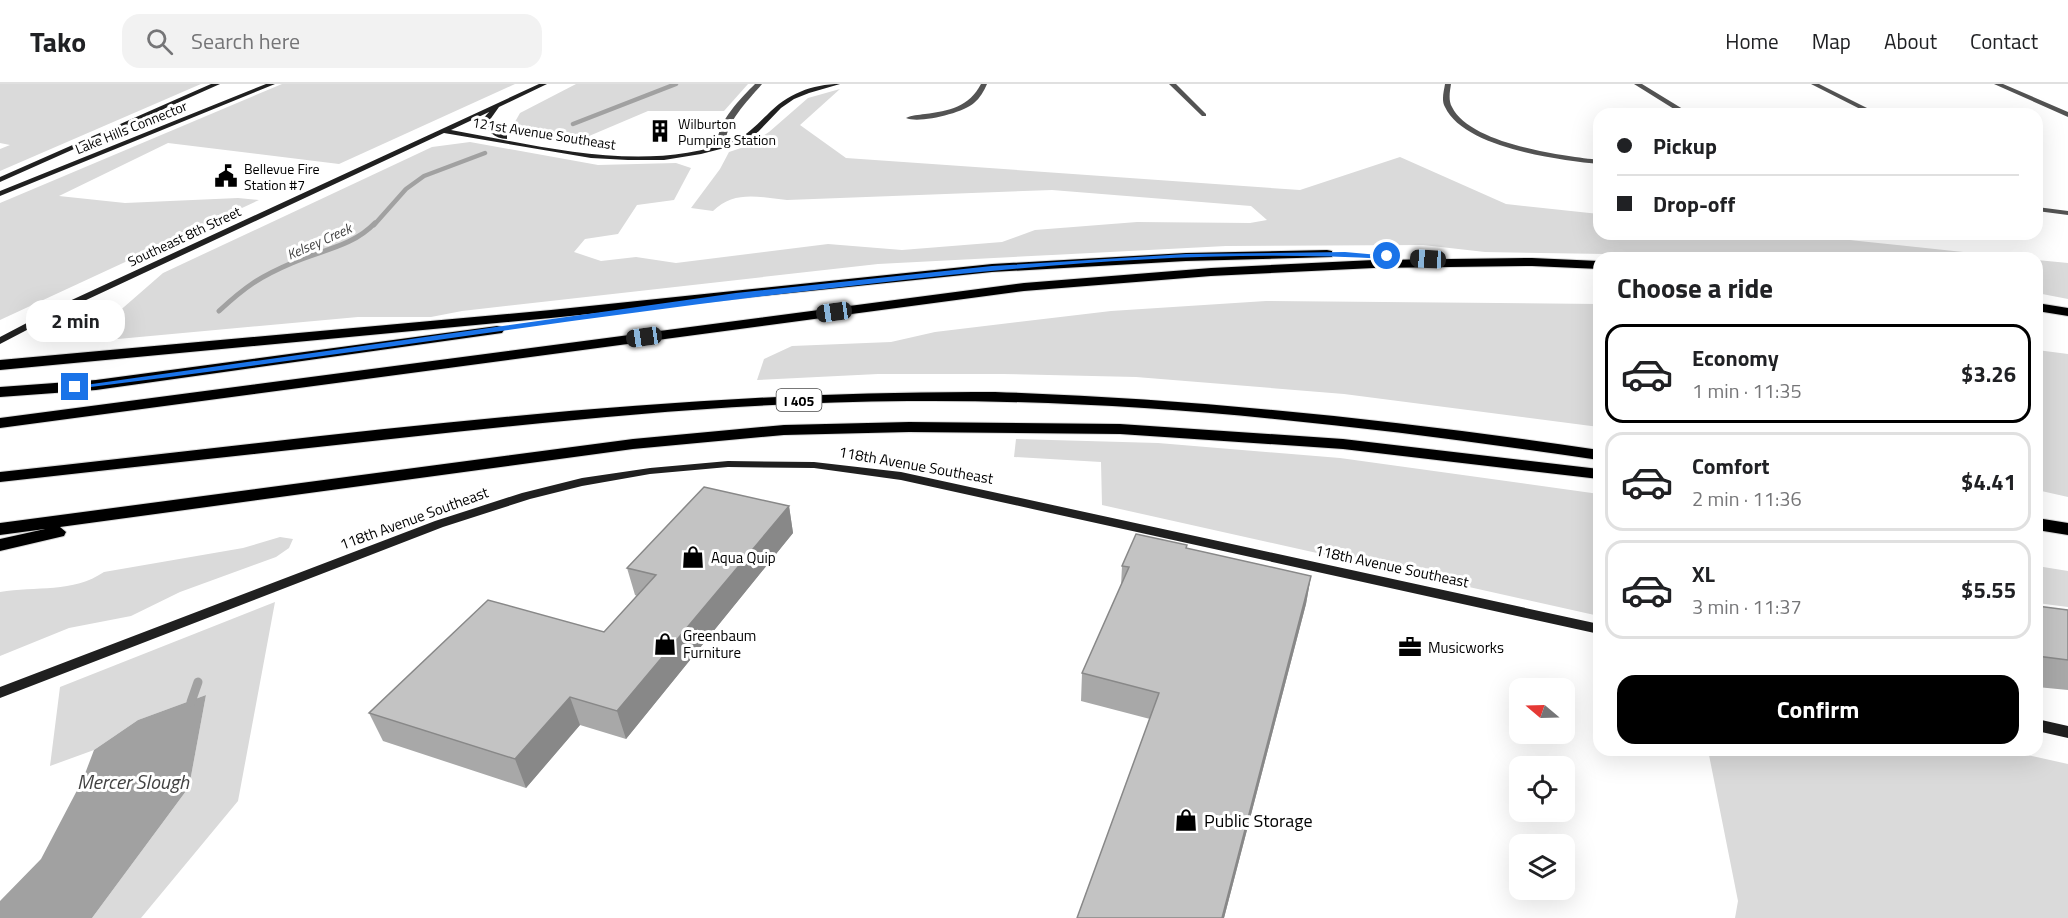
<!DOCTYPE html>
<meta charset="utf-8">
<style>
body{margin:0;font-family:"Titillium Web",sans-serif;background:#f2f2f2;color:#202124;height:100vh;display:flex;flex-direction:column;font-size:22px;white-space:nowrap}
*{box-sizing:border-box;margin:0}
p{font-size:20px;color:#757577}
.icon{flex:none;width:33px;height:33px;fill:none;stroke:currentColor;stroke-width:2;stroke-linecap:round;stroke-linejoin:round}
.map{position:relative;flex:1;overflow:hidden}
.side{position:absolute;left:1593px;top:168px;width:450px;height:504px;display:flex;flex-direction:column;background:#fff;border-radius:18px;box-shadow:0 6px 24px #0002}
.side>*{flex:none}
.hud{position:absolute;left:1593px;top:24px;width:450px;height:132px;border-radius:18px;box-shadow:0 6px 24px #0002;display:grid;align-content:center;height:132px;padding:0 24px;background:#fff}
.needle{width:39px;rotate:289deg}
.buttons{position:absolute;left:1509px;top:594px;display:grid;gap:12px}
.buttons a{display:grid;place-items:center;width:66px;height:66px;border-radius:12px;background:#fff;box-shadow:0 6px 24px #0002;font-size:30px}
.end{position:absolute;width:27px;height:27px;margin:-14px;border:8px solid #1a73e8;background:#fff;box-shadow:0 0 0 3px #fff}
.from{border-radius:50%}
.bubble{position:absolute;height:42px;border-radius:18px;background:#fff;box-shadow:0 6px 24px #0002;font-size:20px;font-weight:700;line-height:42px;text-align:center}
.car{position:absolute;width:18px;height:36px;margin:-18px -9px;border-radius:8px;box-shadow:0 0 4px 2px #0007;background:linear-gradient(#222 24%,#8ab4d8 0 40%,#222 0 76%,#8ab4d8 0 86%,#222 0)}
.hud b{display:flex;align-items:center;gap:21px;height:57px;font-size:22px}
.hud b+b{border-top:2px solid #e0e0e0}
.hud i{width:15px;height:15px;background:#202124}
ul{padding:0;list-style:none}
li{display:flex;align-items:center;gap:18px;height:99px;margin:0 12px 9px;padding:0 12px;border:3px solid #e0e0e0;border-radius:18px}
li div{flex:1}
li b{display:block;font-size:22px}
li em{font-style:normal;font-weight:700}
li.selected{border-color:#000}
li>.icon{width:54px;height:54px;stroke-width:1.5}
h2{padding:0 24px;font-size:27px;line-height:72px}
.primary-button{display:flex;gap:12px;margin-top:auto;padding:12px 24px}
.primary-button a{flex:1;height:69px;border-radius:18px;background:#000;color:#fff;font-size:24px;font-weight:700;line-height:69px;text-align:center}
header{display:flex;align-items:center;gap:36px;box-sizing:border-box;height:84px;padding:0 30px;background:#fff;border-bottom:2px solid #e0e0e0}
header strong{font-size:28px}
nav{display:flex;gap:33px;margin-inline-start:auto;font-size:21px}
.search{width:420px;height:54px;background:#f2f2f2;display:flex;align-items:center;gap:15px;box-sizing:border-box;padding:0 21px;border-radius:18px;color:#757577;font-size:22px}
.map>svg:first-child{display:block}
</style>
<header>
<strong>Tako</strong>
<div class="search"><svg class="icon" aria-label="search" viewBox="0 0 24 24"><circle cx="10" cy="10" r="6"/><path d="M15 15l6 6"/></svg>Search here</div>
<nav><a>Home</a><a>Map</a><a>About</a><a>Contact</a></nav>
</header>
<div class="map">
<svg width="2068" height="834" viewBox="0 0 2068 834">
<rect width="100%" height="100%" fill="#fff"/>
<path fill="#dadada" d="M0 0H201L0 87V65L10 61 0 59Z
M282 0H515L339 80 168 59 59 112 125 119 238 114 259 116 0 236V119Z
M576 0H748L724 27H648L582 55 511 45 520 29Z
M840 5 800 41 846 74 1300 106 1400 73 1506 120 1599 130V150H1793L2020 174H1663L1605 170 1485 168 1423 161 1226 162 878 180 462 227 431 233H358L107 256 93 250 163 189 432 63 470 58 598 81 676 79 691 84 674 116 637 121 618 150 585 155 574 168 601 177 636 173 676 179 828 160 902 166 1002 158 1035 146 1137 138 1250 139 1267 136 1251 122 1052 106 787 116C759 113 734 106 713 127L691 124 720 85 729 68 747 62 769 48 808 14Z
M2037 176 2068 179V215L2037 209Z
M1266 217 1599 220V343L1344 310 1136 293 1003 290H878L757 296 764 275 792 262 891 258 935 248 1111 227Z
M2037 266 2068 270V413L2037 406Z
M1016 355 1158 359 1340 374 1599 410V532L1102 421 1101 378 1014 373Z
M280 453 293 455 289 464 276 473 180 508 131 532 69 544 0 572V508C36 502 73 509 104 488L243 464Z
M2037 482 2068 487V523L2037 519Z
M275 518 238 717 141 834H92L189 703 206 611 138 636 94 666 50 682 60 603Z
M1708 666H2005L2068 680V834H1735L1738 817Z"/>
<path fill="#a1a1a1" d="M206 611 189 703 92 834H0V817L41 775 83 695 94 666 138 636Z"/>
<g fill="none" stroke-linecap="round" stroke-linejoin="round">
<path stroke="#a1a1a1" stroke-width="4.5" d="M573 40 676 0
M374 141 406 105 424 92 485 69"/>
<path stroke="#a1a1a1" stroke-width="5" d="M219 227C245 203 259 193 292 179 321 166 352 163 375 139"/>
<path stroke="#a1a1a1" stroke-width="9" d="M191 618 198 598"/>
<g stroke="#dbdbdb" stroke-width="2">
<path id="highway" d="M1327 166 1332 167V173L1186 177 992 188 551 234 0 286V276L551 226 992 180 1186 169Z
M1532 174 1599 177V185L1532 182 1374 184 1211 192 1024 207 0 344V334L1024 199 1211 184 1374 176Z
M2037 219 2068 224V232L2037 227Z
M497 242 502 243 504 246 502 249 96 306 0 313V303L96 296Z
M995 308C1198 315 1398 336 1599 366V376C1370 342 1140 315 908 317 741 318 575 335 409 353 273 368 136 383 0 398V388C331 352 662 306 995 308Z
M909 338 1120 340 1343 355 1599 385V395L1343 365 1120 350 909 348 784 351 633 365 60 443 66 448 64 452 0 467V455L45 445 0 451V439L633 355 784 341Z
M2037 434 2068 439V451L2037 446Z"/>
</g>
<path fill="#535353" fill-rule="evenodd" d="M755 0H762C747 18 725 38 725 63L718 65C713 42 740 15 755 0Z
M981 0H987C984 7 980 14 974 19 963 29 919 40 906 34 912 31 918 31 925 30 949 27 969 23 981 0Z
M1169 0H1176L1206 30V32H1202Z
M1445 0H1451C1450 7 1448 16 1452 23 1470 60 1562 72 1599 76V80C1559 76 1464 64 1445 23 1441 16 1444 7 1445 0Z
M1634 0H1642L1691 30H1682Z
M1811 0H1819L1879 30H1870Z
M1994 0H2003L2068 28V33Z
M2037 123 2068 127V131L2037 127Z"/>
<path fill="#202020" fill-rule="evenodd" d="M211 0H220L0 98V93Z
M266 0H275L0 112V107Z
M539 0H547L499 23 489 37 496 46 507 51V55C494 55 488 46 481 37L489 28 451 46C542 62 645 91 735 56 748 51 757 40 767 31 787 10 812 0 840 0L809 9 794 15 781 24 757 49 740 60 701 70 664 76H628L591 74 444 49 69 224 0 260V253L63 220Z
M728 377 814 378 901 388 1599 540V550L901 396 814 384 728 383 650 390 582 402 530 415 443 443 0 614V603L435 437 522 409 582 394 650 384Z
M2037 635 2068 642V654L2037 647Z"/>
<use href="#highway" fill="#000" fill-rule="evenodd"/>
</g>
<path fill="#a8a8a8" d="M789 422 793 449 626 655 580 641 526 704 383 657 369 629 604 548 637 512 635 511 627 484Z
M1187 461 1186 464 1311 492 1306 520 1224 834H1077L1150 635 1081 617 1082 589 1121 502 1122 482Z
M2037 522 2068 526V606L2037 603Z"/>
<path fill="#888" d="M789 422 793 449 626 655 617 627Z
M1311 492 1306 520 1224 834H1222Z
M570 613 580 641 526 704 515 675Z"/>
<path fill="#c3c3c3" stroke="#888" stroke-width="1.5" d="M704 403 789 422 617 627 570 613 515 675 369 629 488 516 604 548 656 491 627 484Z
M1136 450 1187 461 1186 464 1311 492 1222 834H1077L1159 609 1082 589 1129 483 1122 482Z
M2037 522 2068 526V576L2037 572Z"/>
<path fill="#1a73e8" d="M1345 168 1390 172 1387 175C1217 165 1045 180 877 199 609 228 343 272 75 305L71 303 736 209 992 182 1186 170Z"/>
<defs>
<g id="building-bare" transform="scale(1.8)"><path d="M-4-6H4V6H1V3H-1V6H-4ZM-2.5-4.3h1.7v1.8h-1.7ZM.8-4.3h1.7v1.8H.8ZM-2.5-1h1.7V.8h-1.7ZM.8-1h1.7V.8H.8Z" fill="#000" stroke="#fff" stroke-width="2.5" paint-order="stroke"/></g>
<g id="civic-bare" transform="scale(1.8)"><path d="M-.6-6.5H3V-4.5H.6V-3L4-1V1h2V6H-6V1h2V-1L-.6-3ZM-1.2 2.5V6h2.4V2.5Z" fill="#000" stroke="#fff" stroke-width="2.5" paint-order="stroke"/></g>
<g id="shop-bare" transform="scale(1.8)"><path d="M-5-2.5h2.3a2.7 3.5 0 0 1 5.4 0H5L5.5 6h-11ZM-1.5-2.5h3a1.5 2.3 0 0 0-3 0Z" fill="#000" stroke="#fff" stroke-width="2.5" paint-order="stroke"/></g>
<g id="office-bare" transform="scale(1.8)"><path d="M-6-3h4V-5.5h4V-3h4V5H-6ZM-1-4.5V-3h2v-1.5ZM-6 0V1H6V0Z" fill="#000" stroke="#fff" stroke-width="2.5" paint-order="stroke"/></g>
</defs>
<g fill-rule="evenodd">
<use href="#building-bare" x="660" y="47"/>
<use href="#civic-bare" x="226" y="92"/>
<use href="#shop-bare" x="693" y="473"/>
<use href="#shop-bare" x="665" y="560"/>
<use href="#office-bare" x="1410" y="563"/>
<use href="#shop-bare" x="1186" y="736"/>
</g>
<g text-anchor="middle" dominant-baseline="central" stroke-width="6" stroke-linejoin="round" paint-order="stroke">
<g font-size="14" fill="#000" stroke="#fff" text-anchor="start">
<text x="678" y="39">Wilburton<tspan x="678" dy="16">Pumping Station</tspan></text>
<text x="244" y="84">Bellevue Fire<tspan x="244" dy="16">Station #7</tspan></text>
</g>
<g font-size="14" fill="#000" stroke="#fff">
<text transform="translate(131 43) rotate(-22)">Lake Hills Connector</text>
<text transform="translate(544 49) rotate(9)">121st Avenue Southeast</text>
<text transform="translate(184 152) rotate(-25)">Southeast 8th Street</text>
</g>
<g font-size="14" font-style="italic" fill="#424242" stroke="#fff">
<text transform="translate(319 157) rotate(-24)">Kelsey Creek</text>
</g>
<rect fill="#fff" stroke="#4c4c4c" stroke-width="1.5" x="776.5" y="305" width="45" height="22" rx="4.5"/>
<g font-size="14" font-weight="bold" fill="#000">
<text x="799" y="316">I 405</text>
</g>
<g font-size="15" fill="#000" stroke="#fff">
<text transform="translate(916 381) rotate(10)">118th Avenue Southeast</text>
<text transform="translate(414 434) rotate(-20)">118th Avenue Southeast</text>
<text transform="translate(1392 482) rotate(12)">118th Avenue Southeast</text>
</g>
<g font-size="15" fill="#000" stroke="#fff" text-anchor="start">
<text x="711" y="473">Aqua Quip</text>
<text x="683" y="551">Greenbaum<tspan x="683" dy="17">Furniture</tspan></text>
<text x="1428" y="563">Musicworks</text>
</g>
<g font-size="18" fill="#000" stroke="#fff" text-anchor="start">
<text x="1204" y="736">Public Storage</text>
</g>
<g font-size="20" font-style="italic" fill="#424242" stroke="#fff">
<text x="133" y="697">Mercer Slough</text>
</g>
</g>
</svg>
<div class="buttons">
<a><svg class="needle" viewBox="-14 -14 28 28"><path d="M0-13l5 13h-10z" fill="#e53935"/><path d="M0 13l5-13h-10z" fill="#757577"/></svg></a>
<a><svg class="icon" aria-label="locate" viewBox="0 0 24 24"><circle cx="12" cy="12" r="6"/><path d="M12 2v4M12 18v4M2 12h4M18 12h4"/></svg></a>
<a><svg class="icon" aria-label="layers" viewBox="0 0 24 24"><path d="M12 4l9 5-9 5-9-5zM3 14l9 5 9-5"/></svg></a>
</div>
<i class="end from" style="left:1387px;top:172px"></i>
<i class="end" style="left:75px;top:303px"></i>
<div class="bubble" style="left:26px;top:216px;width:99px">2 min</div>
<i class="car" style="left:1428px;top:175px;rotate:273deg"></i>
<i class="car" style="left:834px;top:228px;rotate:262deg"></i>
<i class="car" style="left:644px;top:253px;rotate:262deg"></i>
<div class="hud">
<b><i class="from"></i>Pickup</b>
<b><i></i>Drop-off</b>
</div>
<section class="side">
<h2>Choose a ride</h2>
<ul>
<li class="selected"><svg class="icon" aria-label="car" viewBox="0 0 24 24"><path d="M5 17H2v-5l4-1 3-4h7l3 4 3 1v5h-3M9 17h6M6 11h13"/><circle cx="7" cy="17" r="2"/><circle cx="17" cy="17" r="2"/></svg><div><b>Economy</b><p>1 min · 11:35</p></div><em>$3.26</em></li>
<li><svg class="icon" aria-label="car" viewBox="0 0 24 24"><path d="M5 17H2v-5l4-1 3-4h7l3 4 3 1v5h-3M9 17h6M6 11h13"/><circle cx="7" cy="17" r="2"/><circle cx="17" cy="17" r="2"/></svg><div><b>Comfort</b><p>2 min · 11:36</p></div><em>$4.41</em></li>
<li><svg class="icon" aria-label="car" viewBox="0 0 24 24"><path d="M5 17H2v-5l4-1 3-4h7l3 4 3 1v5h-3M9 17h6M6 11h13"/><circle cx="7" cy="17" r="2"/><circle cx="17" cy="17" r="2"/></svg><div><b>XL</b><p>3 min · 11:37</p></div><em>$5.55</em></li>
</ul>
<div class="primary-button"><a>Confirm</a></div>
</section>
</div>
